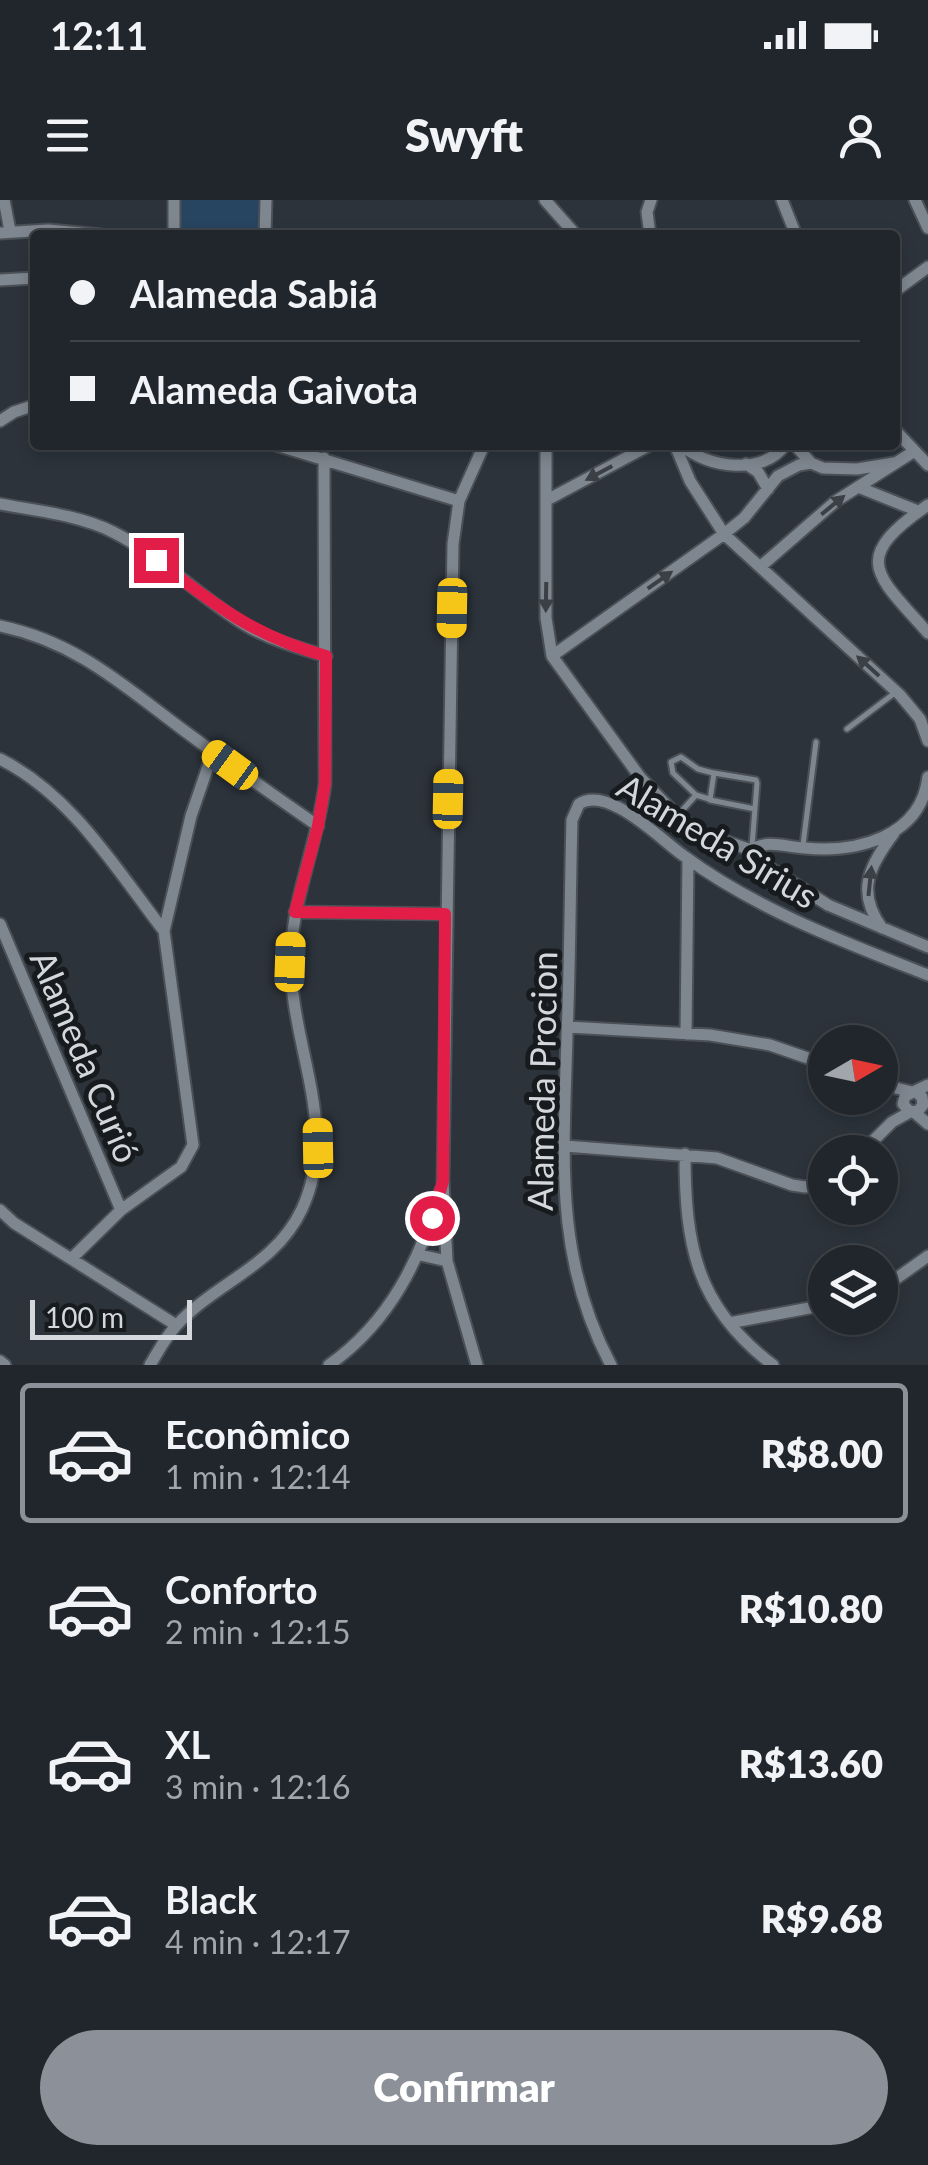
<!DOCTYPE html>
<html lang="pt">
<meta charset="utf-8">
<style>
body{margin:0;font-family:Lato,sans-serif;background:#292e34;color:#f1f3f6;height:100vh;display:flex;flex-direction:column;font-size:38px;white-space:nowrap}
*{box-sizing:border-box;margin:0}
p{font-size:32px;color:#a2a5a9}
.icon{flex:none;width:55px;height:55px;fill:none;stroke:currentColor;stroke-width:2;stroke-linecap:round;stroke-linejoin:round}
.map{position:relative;height:1165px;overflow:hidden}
.drawer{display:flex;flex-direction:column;background:#21262c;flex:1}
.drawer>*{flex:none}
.guide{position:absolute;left:30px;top:30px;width:870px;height:220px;border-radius:10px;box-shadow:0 5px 15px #0003,0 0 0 2px #3e4348;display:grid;align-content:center;height:220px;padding:0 40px;background:#21262c}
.needle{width:65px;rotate:81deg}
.tools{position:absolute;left:808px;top:825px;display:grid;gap:20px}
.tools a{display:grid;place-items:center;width:90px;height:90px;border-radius:50%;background:#21262c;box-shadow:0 5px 15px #0003,0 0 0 2px #3e4348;font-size:50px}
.scale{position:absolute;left:30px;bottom:25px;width:162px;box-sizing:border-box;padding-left:10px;border:5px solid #d4d8dd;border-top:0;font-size:28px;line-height:35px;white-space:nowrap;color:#d4d8dd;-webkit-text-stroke:8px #171b1e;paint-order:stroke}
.end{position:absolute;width:45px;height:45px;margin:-22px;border:12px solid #e11d48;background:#fff;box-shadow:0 0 0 5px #fff}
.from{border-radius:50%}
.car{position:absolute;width:30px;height:60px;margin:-30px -15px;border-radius:12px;box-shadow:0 0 8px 2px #0007;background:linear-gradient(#f5c518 24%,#345 0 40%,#f5c518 0 76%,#345 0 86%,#f5c518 0)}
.guide b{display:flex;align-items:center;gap:35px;height:95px;font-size:38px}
.guide b+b{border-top:2px solid #3e4348}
.guide i{width:25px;height:25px;background:#f1f3f6}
ul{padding:18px 0 0;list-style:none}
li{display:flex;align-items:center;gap:30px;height:140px;margin:0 20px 15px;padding:0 20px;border:5px solid transparent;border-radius:10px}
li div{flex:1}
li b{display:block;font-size:38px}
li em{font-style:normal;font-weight:800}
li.active{border-color:#8c9099}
li>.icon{width:90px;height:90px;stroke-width:1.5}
.button{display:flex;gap:20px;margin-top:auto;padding:20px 40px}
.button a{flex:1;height:115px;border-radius:60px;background:#8c9099;color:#fff;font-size:40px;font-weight:800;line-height:115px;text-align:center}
.status{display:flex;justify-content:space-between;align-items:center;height:70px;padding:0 50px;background:#21262c;direction:ltr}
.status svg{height:28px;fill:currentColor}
header{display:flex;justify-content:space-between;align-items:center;height:130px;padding:0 40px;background:#21262c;font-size:45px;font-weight:800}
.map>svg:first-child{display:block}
</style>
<div class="status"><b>12:11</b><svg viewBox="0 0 49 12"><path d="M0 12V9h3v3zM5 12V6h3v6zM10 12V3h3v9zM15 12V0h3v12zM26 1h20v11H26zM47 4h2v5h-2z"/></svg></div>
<header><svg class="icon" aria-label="menu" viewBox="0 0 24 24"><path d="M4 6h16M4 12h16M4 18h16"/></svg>Swyft<svg class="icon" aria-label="person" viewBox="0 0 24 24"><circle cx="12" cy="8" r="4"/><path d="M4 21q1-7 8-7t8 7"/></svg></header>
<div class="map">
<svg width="928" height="1165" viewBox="0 0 928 1165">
<rect width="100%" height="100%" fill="#2c333b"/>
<path fill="#274461" d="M180 0H261L260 35H183L180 32Z"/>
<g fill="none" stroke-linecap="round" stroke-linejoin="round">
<g stroke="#4a5056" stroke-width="9">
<path id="service" d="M847 529 896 492
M696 595 673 573 671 562 681 557 698 569 713 573
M679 614 696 595 709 599
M803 645 816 542
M752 646 757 583 756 580 714 573 710 600 755 609"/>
</g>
<g stroke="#4a5056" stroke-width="15">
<path id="minor" d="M4 0 10 31
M545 0 576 35
M782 0 796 35
M915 0 928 28
M0 33 48 30 101 35
M174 35V0
M265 35 266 0
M650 35 647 12 651 0
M0 80 35 78
M895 91 928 67
M0 221 14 212 35 205
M895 230 928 265
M276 245 459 301
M546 245V418L552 456 640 577 677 616 702 633 751 650 762 663 828 705 928 747
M675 245 690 281 724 334 900 495 920 519 928 541
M681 245C707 268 763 276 785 245
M795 245 811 263
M746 264 758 272 768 289
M858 287 918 311
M547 300 650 245
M0 304C37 311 79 315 113 332 161 356 200 398 247 426 271 440 299 448 326 456
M928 305C849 359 876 374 928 433
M760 367 836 301 913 252
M0 426C77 442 124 486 186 532 229 564 273 595 318 626
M552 456 724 334 744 318 778 276 799 265 811 263 823 268 857 269 894 263
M0 559C72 595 116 669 164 731
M751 650C768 639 785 647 805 648 857 653 921 637 928 577
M295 712 445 714
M0 724 121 1010
M882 728C855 691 870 665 894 633
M568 827 710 835 770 845 825 864
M686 834 688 659
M880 884 912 892
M916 892 922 897 923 905 918 911 910 912 903 904 905 896 928 885
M914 912 928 924
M565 946 717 958 792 985 805 987 825 984
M862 952 892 922 910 912
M685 954C685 1045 696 1107 773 1165
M0 1010 14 1023 176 1125
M420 1055 447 1061
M71 1059 121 1010 181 967 193 945 164 731 191 616 213 552
M880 1090 928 1056
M729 1123 825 1105
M0 1161 5 1165
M150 1165C158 1152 165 1138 175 1127 215 1082 275 1067 302 1009 341 925 288 842 291 755 293 696 318 642 325 584L324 258
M329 1165C390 1122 420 1060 441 990
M477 1165 447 1061 443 981 453 344 459 301 484 245
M611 1165C553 1057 564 953 567 835 570 763 570 691 572 620L579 604C608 585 660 639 684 656 757 710 844 742 928 775"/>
</g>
<use href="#service" stroke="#7e868f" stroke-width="5"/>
<use href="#minor" stroke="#7e868f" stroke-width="11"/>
</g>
<defs><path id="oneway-solid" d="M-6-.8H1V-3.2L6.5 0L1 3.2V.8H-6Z" transform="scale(2.5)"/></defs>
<g fill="#3b4046">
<use href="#oneway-solid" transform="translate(599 273) rotate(152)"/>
<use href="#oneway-solid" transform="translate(833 305) rotate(-39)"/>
<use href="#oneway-solid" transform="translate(660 380) rotate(-35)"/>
<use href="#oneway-solid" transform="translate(546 397) rotate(91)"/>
<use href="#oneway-solid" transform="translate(868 466) rotate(-138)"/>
<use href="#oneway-solid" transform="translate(870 681) rotate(-84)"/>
</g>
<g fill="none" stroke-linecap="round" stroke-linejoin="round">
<path stroke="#e11d48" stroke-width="12" d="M156 360C215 405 254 436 326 456L325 584 318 626 295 712 445 714 443 981 432 1018"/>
</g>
<g text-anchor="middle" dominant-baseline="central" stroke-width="10" stroke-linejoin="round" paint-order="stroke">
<g font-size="35" fill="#d4d8dd" stroke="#171b1e">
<text transform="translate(718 640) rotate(31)">Alameda Sirius</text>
<text transform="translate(86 856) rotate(67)">Alameda Curió</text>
<text transform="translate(541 881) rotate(-89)">Alameda Procion</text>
</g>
</g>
</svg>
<div class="tools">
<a><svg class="needle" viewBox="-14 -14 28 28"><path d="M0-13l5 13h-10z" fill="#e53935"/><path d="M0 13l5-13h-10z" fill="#a2a5a9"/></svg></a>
<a><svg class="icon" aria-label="locate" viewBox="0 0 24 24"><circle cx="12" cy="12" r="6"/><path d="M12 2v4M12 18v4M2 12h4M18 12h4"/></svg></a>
<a><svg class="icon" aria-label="layers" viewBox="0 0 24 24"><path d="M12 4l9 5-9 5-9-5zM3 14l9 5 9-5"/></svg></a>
</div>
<div class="scale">100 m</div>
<i class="end from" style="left:432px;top:1018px"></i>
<i class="end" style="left:156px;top:360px"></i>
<i class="car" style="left:452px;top:408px;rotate:181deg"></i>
<i class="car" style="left:230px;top:565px;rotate:306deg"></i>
<i class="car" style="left:448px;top:599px;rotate:1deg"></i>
<i class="car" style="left:290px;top:762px;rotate:2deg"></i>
<i class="car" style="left:318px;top:948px;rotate:359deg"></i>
<div class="guide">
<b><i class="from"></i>Alameda Sabiá</b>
<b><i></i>Alameda Gaivota</b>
</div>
</div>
<section class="drawer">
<ul>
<li class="active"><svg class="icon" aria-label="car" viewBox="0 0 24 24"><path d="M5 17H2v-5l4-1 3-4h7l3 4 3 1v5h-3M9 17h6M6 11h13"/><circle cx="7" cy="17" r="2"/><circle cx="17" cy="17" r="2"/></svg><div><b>Econômico</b><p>1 min · 12:14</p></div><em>R$8.00</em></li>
<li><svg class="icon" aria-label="car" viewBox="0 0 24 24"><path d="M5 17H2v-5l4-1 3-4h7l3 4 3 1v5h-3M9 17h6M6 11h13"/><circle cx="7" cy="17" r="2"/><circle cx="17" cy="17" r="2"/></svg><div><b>Conforto</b><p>2 min · 12:15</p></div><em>R$10.80</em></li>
<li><svg class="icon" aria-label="car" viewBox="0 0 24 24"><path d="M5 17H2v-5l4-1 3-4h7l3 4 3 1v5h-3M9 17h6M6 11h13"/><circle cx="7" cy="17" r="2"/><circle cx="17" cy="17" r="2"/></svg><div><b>XL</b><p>3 min · 12:16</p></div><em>R$13.60</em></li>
<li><svg class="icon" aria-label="car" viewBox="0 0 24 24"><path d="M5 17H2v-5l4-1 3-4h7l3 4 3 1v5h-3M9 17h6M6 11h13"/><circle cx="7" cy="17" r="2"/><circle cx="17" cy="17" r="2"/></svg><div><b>Black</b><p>4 min · 12:17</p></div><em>R$9.68</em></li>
</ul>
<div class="button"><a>Confirmar</a></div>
</section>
